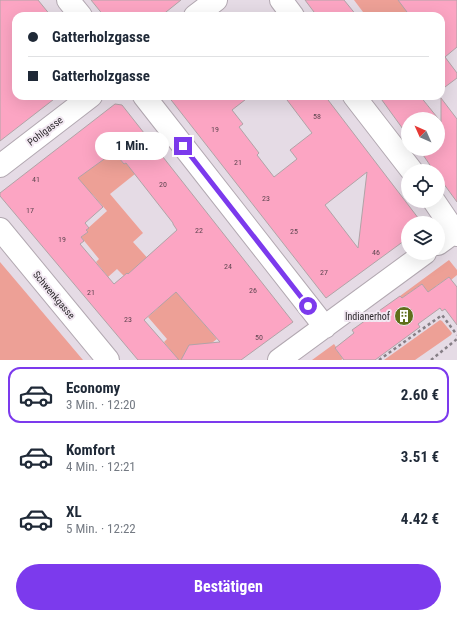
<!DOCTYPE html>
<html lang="de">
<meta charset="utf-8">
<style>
body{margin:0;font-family:"Roboto Condensed",sans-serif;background:#f2f2f3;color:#1f2937;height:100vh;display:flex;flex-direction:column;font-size:15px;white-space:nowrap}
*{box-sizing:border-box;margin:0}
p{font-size:13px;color:#747a83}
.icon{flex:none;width:22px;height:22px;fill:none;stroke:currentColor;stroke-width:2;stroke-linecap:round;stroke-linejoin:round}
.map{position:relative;height:360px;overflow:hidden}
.details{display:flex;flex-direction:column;background:#fff;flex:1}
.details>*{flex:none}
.top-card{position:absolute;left:12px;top:12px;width:433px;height:88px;border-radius:12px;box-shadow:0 4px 16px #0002;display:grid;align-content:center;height:88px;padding:0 16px;background:#fff}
.needle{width:26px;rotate:315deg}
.buttons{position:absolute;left:401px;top:112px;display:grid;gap:8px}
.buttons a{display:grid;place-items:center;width:44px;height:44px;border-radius:50%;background:#fff;box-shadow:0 4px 16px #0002;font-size:20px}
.end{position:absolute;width:18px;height:18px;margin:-9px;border:5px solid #7c3aed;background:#fff;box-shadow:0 0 0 2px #fff}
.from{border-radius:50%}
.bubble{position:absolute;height:28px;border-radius:14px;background:#fff;box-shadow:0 4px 16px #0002;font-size:13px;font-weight:700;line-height:28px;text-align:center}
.top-card b{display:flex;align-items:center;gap:14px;height:38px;font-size:15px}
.top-card b+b{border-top:1px solid #e0e1e3}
.top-card i{width:10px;height:10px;background:#1f2937}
ul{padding:7px 0 0;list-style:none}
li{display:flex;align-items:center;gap:12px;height:56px;margin:0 8px 6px;padding:0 8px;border:2px solid transparent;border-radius:12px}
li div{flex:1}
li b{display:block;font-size:15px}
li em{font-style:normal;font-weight:700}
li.selected{border-color:#7c3aed}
li>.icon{width:36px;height:36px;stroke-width:1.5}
.action{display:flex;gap:8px;margin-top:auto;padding:8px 16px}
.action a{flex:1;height:46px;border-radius:24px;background:#7c3aed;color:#fff;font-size:16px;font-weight:700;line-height:46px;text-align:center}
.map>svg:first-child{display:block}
</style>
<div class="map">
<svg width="457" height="360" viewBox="0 0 457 360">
<rect width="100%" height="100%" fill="#e5dbe5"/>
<path fill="#eda096" d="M354 0H425L403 16H366Z
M113 148 119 158 124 164 126 163 135 174 110 194 143 233 133 242 152 263 131 277 127 273 124 276 117 269 108 277 96 262 99 259 81 237 88 232 86 230 107 211 93 195 68 181Z
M449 260 457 270V275L451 280 449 277 436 286 430 295 422 284 402 298 400 296Z
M0 262 83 360H0Z
M172 286 217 339 189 360H178L164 342 167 339 148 317 158 308 155 305Z
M440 320 442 321 452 333 451 335 415 360H384Z
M334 344 336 347 335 348 343 359 341 360H312Z"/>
<path fill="#fca5c3" stroke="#b1a3a7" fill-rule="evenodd" d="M0 0H38L51 16H16V96H58L0 141Z
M91 0H181L161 16H104Z
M305 0H344L357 16H317Z
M398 0H457V47L445 57 457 73V78L441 90V16H410Z
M168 96H250L232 110 243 124 239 127 259 153 257 155 274 177 297 159 290 150 312 133 284 96H325L422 223H408V238L326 298ZM367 172 358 248 325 205Z
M379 96H420L441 122V98L457 119V202L438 176V171H434L419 149H438V119H408V136Z
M115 104 122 105 293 322 241 360H181L189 345 220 342 176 292 144 320 179 360H138L0 196V193ZM114 152 124 164 126 163 173 223V224L177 230 128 274 127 273 114 284 80 244 84 241 81 237 88 232 86 230 89 228 85 223 103 207 78 178Z
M449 277 457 287V325L445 309 442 311 440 308 418 324 420 327 375 360H344L335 348 354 333 352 330 400 296 402 298 422 284 428 292Z"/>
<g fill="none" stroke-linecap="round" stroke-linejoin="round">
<g stroke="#b2a8b1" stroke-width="24">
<path id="minor" d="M68 0 81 16
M281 0 293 16
M195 16 216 0
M144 96 325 327
M354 96 412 171
M0 166 91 96
M434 201 457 235
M0 229 108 360
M438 244 457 230
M279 360 425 253"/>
</g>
<path stroke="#867f86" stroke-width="2.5" stroke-dasharray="3 3" stroke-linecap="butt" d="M379 360 442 315 457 335
M431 360 457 339"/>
<use href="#minor" stroke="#fff" stroke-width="22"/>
</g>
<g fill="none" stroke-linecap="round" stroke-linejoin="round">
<path stroke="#7c3aed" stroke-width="5" d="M183 146 308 306"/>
</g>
<defs>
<g id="building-disc" transform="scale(1)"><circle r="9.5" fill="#5f6f1a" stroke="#f2e8f2"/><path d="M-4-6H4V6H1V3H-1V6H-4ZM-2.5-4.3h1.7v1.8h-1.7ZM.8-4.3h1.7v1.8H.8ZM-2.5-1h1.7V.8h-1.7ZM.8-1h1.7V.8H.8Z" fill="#fff"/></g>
</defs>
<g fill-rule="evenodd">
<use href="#building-disc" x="404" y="316"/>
</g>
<g text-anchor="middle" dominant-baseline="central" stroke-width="4" stroke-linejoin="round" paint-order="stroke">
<g font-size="8" fill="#604752">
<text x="317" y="116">58</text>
<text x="215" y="129">19</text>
<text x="238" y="162">21</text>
<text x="36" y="179">41</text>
<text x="163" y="184">20</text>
<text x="266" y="198">23</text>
<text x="30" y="210">17</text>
<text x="199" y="230">22</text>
<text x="294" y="231">25</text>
<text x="62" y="239">19</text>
<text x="376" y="252">46</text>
<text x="228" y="266">24</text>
<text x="324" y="272">27</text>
<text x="253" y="290">26</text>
<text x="91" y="292">21</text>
<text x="128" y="319">23</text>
<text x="259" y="337">50</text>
</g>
<g font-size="10" fill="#2c282c" stroke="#f2e8f2">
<text transform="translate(45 131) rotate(-37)">Pohlgasse</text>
<text transform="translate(54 295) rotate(50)">Schwenkgasse</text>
</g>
<g font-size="10" fill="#2c282c" stroke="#f2e8f2" text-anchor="end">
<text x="390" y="316">Indianerhof</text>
</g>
</g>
</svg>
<div class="buttons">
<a><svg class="needle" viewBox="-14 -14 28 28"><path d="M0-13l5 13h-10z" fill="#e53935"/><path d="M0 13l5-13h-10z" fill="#747a83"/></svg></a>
<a><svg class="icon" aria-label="locate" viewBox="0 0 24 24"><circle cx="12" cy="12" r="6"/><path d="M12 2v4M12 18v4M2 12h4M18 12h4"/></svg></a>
<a><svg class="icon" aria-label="layers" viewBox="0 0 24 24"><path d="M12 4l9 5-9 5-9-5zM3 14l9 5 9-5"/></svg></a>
</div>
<i class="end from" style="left:308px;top:306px"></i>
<i class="end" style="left:183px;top:146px"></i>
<div class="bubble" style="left:95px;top:132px;width:74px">1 Min.</div>
<div class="top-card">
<b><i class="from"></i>Gatterholzgasse</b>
<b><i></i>Gatterholzgasse</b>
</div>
</div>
<section class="details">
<ul>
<li class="selected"><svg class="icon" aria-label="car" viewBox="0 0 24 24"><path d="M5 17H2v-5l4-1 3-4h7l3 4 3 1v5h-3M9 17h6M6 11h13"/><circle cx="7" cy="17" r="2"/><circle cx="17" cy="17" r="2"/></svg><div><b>Economy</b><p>3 Min. · 12:20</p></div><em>2.60 €</em></li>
<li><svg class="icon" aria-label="car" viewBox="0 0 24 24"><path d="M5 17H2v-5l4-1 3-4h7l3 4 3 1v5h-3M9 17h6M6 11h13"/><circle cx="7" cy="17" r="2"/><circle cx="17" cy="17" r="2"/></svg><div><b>Komfort</b><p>4 Min. · 12:21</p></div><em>3.51 €</em></li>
<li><svg class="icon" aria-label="car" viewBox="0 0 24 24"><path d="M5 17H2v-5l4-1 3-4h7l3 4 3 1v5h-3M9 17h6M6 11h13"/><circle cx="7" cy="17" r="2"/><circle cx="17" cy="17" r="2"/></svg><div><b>XL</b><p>5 Min. · 12:22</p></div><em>4.42 €</em></li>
</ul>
<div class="action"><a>Bestätigen</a></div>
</section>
